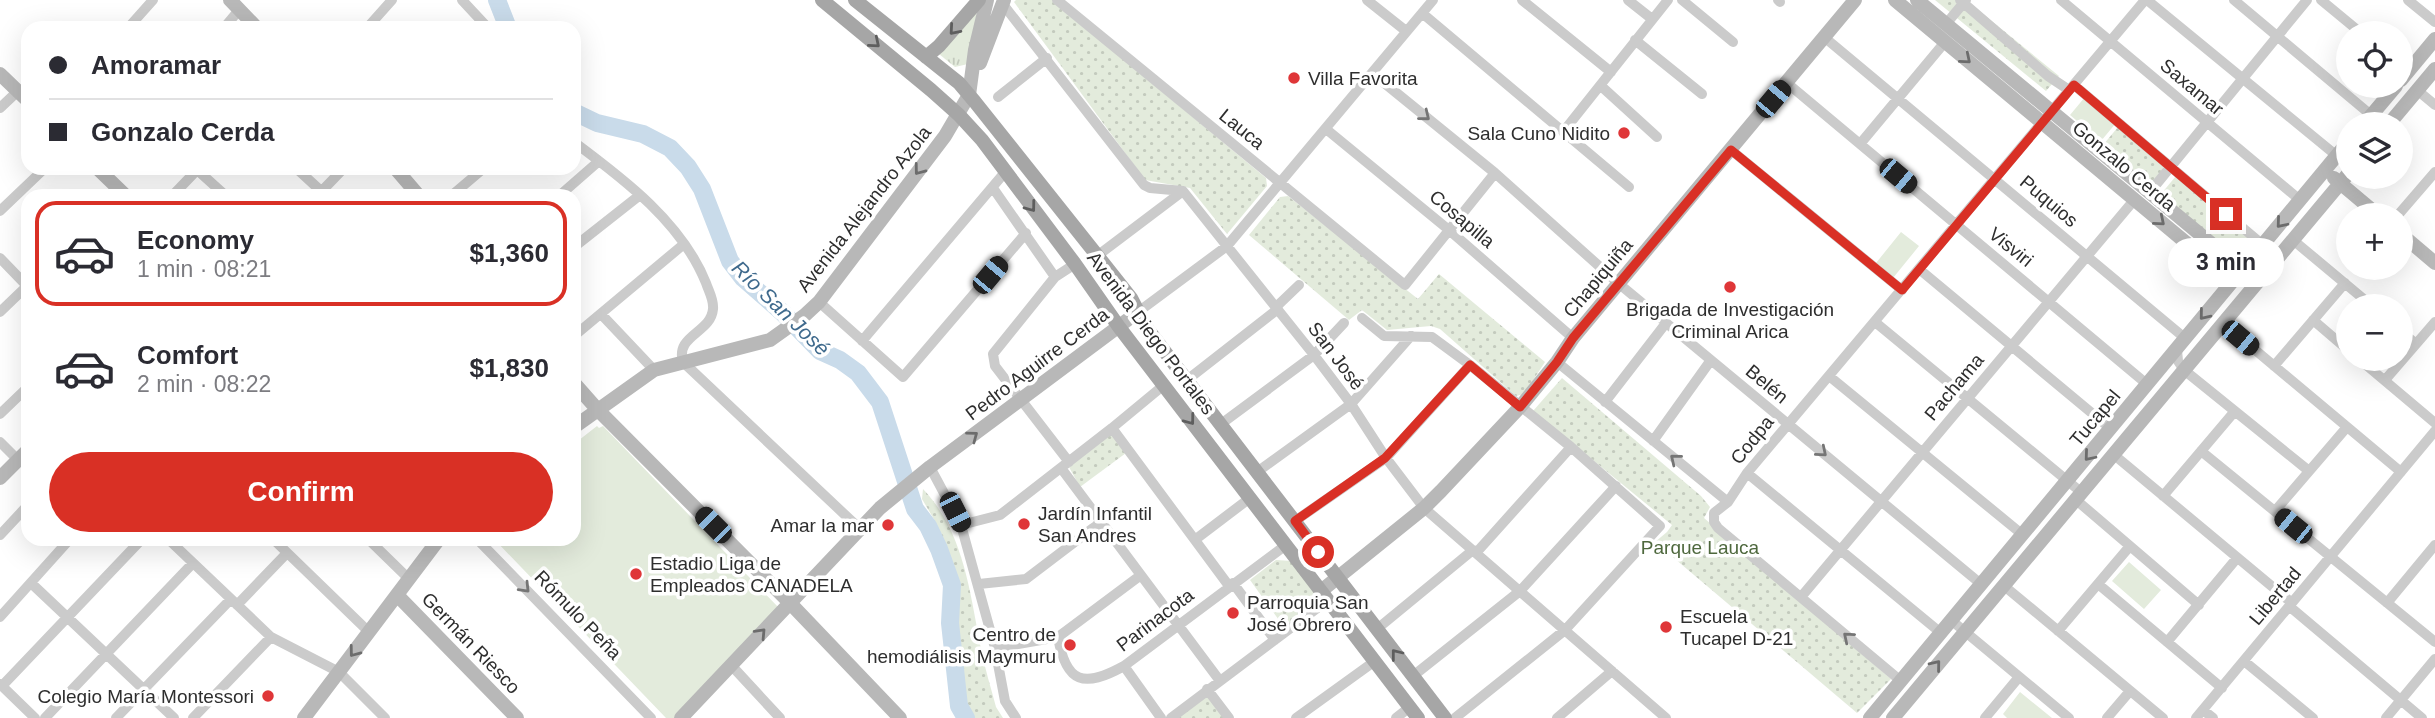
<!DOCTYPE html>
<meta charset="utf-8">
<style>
body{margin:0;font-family:Arial,sans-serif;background:#f2f2f3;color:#2b2b33;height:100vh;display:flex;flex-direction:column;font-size:26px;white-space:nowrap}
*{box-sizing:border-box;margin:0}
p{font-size:23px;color:#7c7c81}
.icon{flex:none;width:38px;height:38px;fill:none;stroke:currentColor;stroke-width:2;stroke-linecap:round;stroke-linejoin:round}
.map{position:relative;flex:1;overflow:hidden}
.side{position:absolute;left:21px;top:189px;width:560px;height:357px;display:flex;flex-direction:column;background:#fff;border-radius:21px;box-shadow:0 7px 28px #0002}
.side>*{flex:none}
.guide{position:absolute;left:21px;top:21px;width:560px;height:154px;border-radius:21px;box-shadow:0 7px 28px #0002;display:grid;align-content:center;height:154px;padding:0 28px;background:#fff}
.buttons{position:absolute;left:2336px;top:21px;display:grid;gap:14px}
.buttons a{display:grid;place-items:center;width:77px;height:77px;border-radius:50%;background:#fff;box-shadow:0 7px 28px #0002;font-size:35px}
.end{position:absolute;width:32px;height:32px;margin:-16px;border:9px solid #d93025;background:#fff;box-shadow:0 0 0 4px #fff}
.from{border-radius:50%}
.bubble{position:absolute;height:49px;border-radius:24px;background:#fff;box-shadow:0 7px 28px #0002;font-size:23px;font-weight:700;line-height:49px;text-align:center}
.car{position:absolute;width:21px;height:42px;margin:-21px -10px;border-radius:9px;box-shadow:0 0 5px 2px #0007;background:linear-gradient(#222 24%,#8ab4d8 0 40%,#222 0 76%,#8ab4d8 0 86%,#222 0)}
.guide b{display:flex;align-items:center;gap:24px;height:66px;font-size:26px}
.guide b+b{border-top:2px solid #e1e1e2}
.guide i{width:18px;height:18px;background:#2b2b33}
ul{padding:12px 0 0;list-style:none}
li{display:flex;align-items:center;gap:21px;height:105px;margin:0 14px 10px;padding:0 14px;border:4px solid transparent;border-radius:21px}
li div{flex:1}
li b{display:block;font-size:26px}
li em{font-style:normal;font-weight:700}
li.selected{border-color:#d93025}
li>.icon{width:63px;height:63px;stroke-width:1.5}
.action{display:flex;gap:14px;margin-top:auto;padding:14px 28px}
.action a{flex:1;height:80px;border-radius:42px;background:#d93025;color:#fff;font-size:28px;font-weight:700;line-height:80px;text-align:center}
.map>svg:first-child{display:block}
</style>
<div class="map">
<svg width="2435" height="718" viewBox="0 0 2435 718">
<defs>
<pattern id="grass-tufts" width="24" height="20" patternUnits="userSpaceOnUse" patternTransform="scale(1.75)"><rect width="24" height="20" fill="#e3ebdc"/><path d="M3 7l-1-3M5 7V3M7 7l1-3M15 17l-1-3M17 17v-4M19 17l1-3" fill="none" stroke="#c3cabd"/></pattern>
<pattern id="park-dots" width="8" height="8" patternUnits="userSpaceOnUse" patternTransform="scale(1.75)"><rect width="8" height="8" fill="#e3ebdc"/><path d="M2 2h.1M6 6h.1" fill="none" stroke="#c3cabd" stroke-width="1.8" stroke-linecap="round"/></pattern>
</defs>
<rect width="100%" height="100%" fill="#fff"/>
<path fill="url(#grass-tufts)" d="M977 12 968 64 955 67 939 54Z"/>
<path fill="url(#park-dots)" d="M1016 0H1052L1266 178 1267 186 1227 234 1190 188 1145 180 1014 2Z
M1935 0H1966L2059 76 2046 91Z
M2118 127 2168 168 2152 186 2103 145Z
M2176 176 2250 238 2235 256 2161 194Z
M1288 196 1418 299 1439 274 1545 362 1524 394 1516 396 1440 329 1431 326 1387 330 1362 310 1349 320 1249 235 1280 197Z
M1562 378 1701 496 1710 507 1704 518 1891 679 1857 713 1655 542 1667 532 1672 525 1533 411Z
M1111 433 1126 453 1080 487 1069 467Z
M923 489C964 532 970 593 981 649 985 669 991 688 996 707L1003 718H971L964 708 962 699 964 685 953 641 956 613 945 551 935 521 922 499Z
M1276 560 1292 561 1317 591V602L1284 627 1250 580Z
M1207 696 1224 718H1177Z"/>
<path fill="#e3ebdc" d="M2085 97 2116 123 2101 141 2070 115Z
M1901 232 1919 246 1893 278 1876 263Z
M597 426 599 428 603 426 779 608 675 718H666L494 539H574V444Z
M2129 562 2161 590 2144 609 2112 581Z
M2020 692 2052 718H2007L2003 714Z"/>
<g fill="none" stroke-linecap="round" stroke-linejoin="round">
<path stroke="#c9dbea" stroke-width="18" d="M497 0 508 28
M574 112 597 123 643 134 670 148 688 167 702 189 730 261 743 278 783 313 820 351 840 360 858 373 880 402 915 509 928 526 939 549 952 585 950 623 959 706 966 718"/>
<path stroke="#cbcbcb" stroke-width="10" d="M462 0 488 28
M1057 0 1405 285 1495 173
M1367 0 1406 31
M1522 0 1611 72
M1628 0 1652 19
M1682 0 1733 42
M1778 0 1780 2
M1960 0 2048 76 2069 90
M2061 0 2300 200
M2147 0 2337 156
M2234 0 2371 115
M2321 0 2361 33
M2408 0 2435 22
M1002 3 1144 185 1150 188 1183 191 1314 355 1351 404 1386 458 1424 508 1666 718
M1422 13 1629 187
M1946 24 1966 0
M128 28 153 0
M224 28 239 10
M367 28 392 0
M1824 37 2186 339
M1635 40 1702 94
M1372 73 1495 173 1618 283 1981 584
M1787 83 2148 385
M2074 85 2263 245
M1601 86 1657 137
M2417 90 2435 105
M998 97 1047 58
M0 108 18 91
M1326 129 1449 230 1573 338
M1563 132 1668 0
M574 142C625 180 682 223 706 283 709 292 714 300 713 309 711 333 675 335 683 362L860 529
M1860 144 1945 42
M1731 150 1902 290
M195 168 226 196
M296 168 321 191
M993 188 1055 277
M2150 192 2307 0
M172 196 197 170
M317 196 344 168
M451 196 484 168
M559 196 599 161
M0 211 45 168
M2398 215 2435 172
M2293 240 2372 306
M574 247 640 195
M1097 256 1183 191
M0 258 28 287
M1919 269 2111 429
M819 302 903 377 1026 233
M1276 307 1299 285
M0 312 28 285
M1138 312 1227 246 1433 0
M601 314 654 370
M1362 318 1384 336 1432 337 1470 365 1571 447 1660 526 1565 630 1455 718
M2313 320 2348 350
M1875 322 2081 492
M2223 323 2401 472
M2401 331 2416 344
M574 336 684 244
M862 341 1006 171
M2177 350 2178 361 2184 370 2309 471
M2359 359 2435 423
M1557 362 1728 502
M2274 366 2345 283
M1829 376 2023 535
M1187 380 1278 309
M2385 380 2435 322
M1605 402 1666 323
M0 414 28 387
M1221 424 1314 355 1344 323
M1112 428 1229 586
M1653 441 1711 360
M0 442 18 460
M2201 451 2435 642
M2113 454 2292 603
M1069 462 995 366 993 354 1055 277 1075 264
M930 467 961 525 995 648 1005 701 1016 718
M1061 468 1220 681
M1257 472 1351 404 1411 336
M1747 473 1941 633
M2163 496 2235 411
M2075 499 2199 605
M2275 511 2347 427
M1295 521 1386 458 1470 365
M961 525 1000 515 1112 428 1164 385
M0 535 28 505
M168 539 271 637 339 672 385 718
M273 539 369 632
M368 539 409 579
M477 539 651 718
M1196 539 1250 498
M1476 553 1571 447
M31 583 174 718
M1233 583 1275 640
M979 584 1026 579 1101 522
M2098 584 2222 688
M2003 585 2163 718
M1801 597 2135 199
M2387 603 2435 545
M237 605 287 553
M2289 606 2422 718
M0 617 70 539
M1951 620 2069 718
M1377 629 1473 550
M2058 631 2130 546
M1058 637C1066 684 1084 688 1124 666L1286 545
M2167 642 2237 558
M995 648 1058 637 1141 575
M2244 661 2313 718
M731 665 780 718
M1124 666 1161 718
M1413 676 1520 591 1616 486
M1901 681 1718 528 1714 522V513L1728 502 1747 473 2145 0
M0 684 35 718
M2 686 142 539
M1207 689 1229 718
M2203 710 2213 718
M45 718 193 563
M116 718 231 599
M193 718 271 637
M1171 718 1328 600
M1296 718 1375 661
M1396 718 1410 707
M1557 718 1612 671
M1985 718 2019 677
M2107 718 2130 691
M2196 718 2435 431
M2386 718 2435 659"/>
<path stroke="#b8b8b8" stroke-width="14" d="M230 0 257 28
M1895 0 2232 281
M1917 0 2242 269 2246 276
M980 63 1004 0
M0 74 28 101
M2401 80 2435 39
M2364 124 2396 86
M2389 124 2435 69
M97 168 126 196
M395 168 419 196
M2334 178 2378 215
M2401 234 2435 263
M574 383 597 409 790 603 900 718
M574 427 654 370 770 340 805 315 819 302 945 136 969 95 975 50 987 0
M0 478 28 450
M1321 591 1424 508 1441 491 1520 407 1557 362 1573 338 1855 0
M397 595 517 718
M304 718 439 539
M681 718 880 508 930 467 1138 312
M1870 718 2348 142
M1893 718 2348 174"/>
<path stroke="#a6a6a6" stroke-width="14" d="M822 0 931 90 959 115 982 140 1075 264 1119 327 1418 718
M855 0 959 83 975 102 1131 298 1146 327 1445 718
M926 57 939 46 979 0"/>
</g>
<defs><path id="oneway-chevron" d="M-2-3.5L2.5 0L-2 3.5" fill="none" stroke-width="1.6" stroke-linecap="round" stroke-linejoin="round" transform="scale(1.75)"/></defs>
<g stroke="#5e5e5e">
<use href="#oneway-chevron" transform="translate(954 30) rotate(131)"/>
<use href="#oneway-chevron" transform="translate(875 43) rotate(40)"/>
<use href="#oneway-chevron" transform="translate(1031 207) rotate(53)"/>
<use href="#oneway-chevron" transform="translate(1190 420) rotate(53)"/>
<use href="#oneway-chevron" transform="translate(1396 654) rotate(-128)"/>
</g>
<g stroke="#6c6c6c">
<use href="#oneway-chevron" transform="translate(1966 59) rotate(40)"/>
<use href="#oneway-chevron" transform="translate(919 170) rotate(127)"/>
<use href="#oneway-chevron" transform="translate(2160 221) rotate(40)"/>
<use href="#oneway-chevron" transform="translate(2281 223) rotate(130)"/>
<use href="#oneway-chevron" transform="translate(2204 315) rotate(129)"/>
<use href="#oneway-chevron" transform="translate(973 436) rotate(-37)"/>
<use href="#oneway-chevron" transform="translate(2089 456) rotate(130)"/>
<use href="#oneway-chevron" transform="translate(761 633) rotate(-47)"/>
<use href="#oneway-chevron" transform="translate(354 652) rotate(127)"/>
<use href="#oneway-chevron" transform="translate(1936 665) rotate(-51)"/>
</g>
<g stroke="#757575">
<use href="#oneway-chevron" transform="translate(1425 116) rotate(39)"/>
<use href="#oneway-chevron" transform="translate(1822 452) rotate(40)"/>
<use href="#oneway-chevron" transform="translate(1675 459) rotate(-141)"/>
<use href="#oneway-chevron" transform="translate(525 588) rotate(46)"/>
<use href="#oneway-chevron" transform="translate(1848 637) rotate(-140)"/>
</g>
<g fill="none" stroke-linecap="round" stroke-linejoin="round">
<path stroke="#d93025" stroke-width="9" d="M1318 552 1295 521 1385 458 1470 365 1520 407 1557 362 1573 338 1731 150 1902 290 2074 85 2226 214"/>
</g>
<g fill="#df3638" stroke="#fff" stroke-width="2.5">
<circle cx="1294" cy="78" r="7"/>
<circle cx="1624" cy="133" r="7"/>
<circle cx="1730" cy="287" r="7"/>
<circle cx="1024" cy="524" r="7"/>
<circle cx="888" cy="525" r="7"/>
<circle cx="636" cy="574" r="7"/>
<circle cx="1233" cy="613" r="7"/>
<circle cx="1666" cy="627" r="7"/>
<circle cx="1070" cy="645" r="7"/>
<circle cx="268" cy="696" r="7"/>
</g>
<g text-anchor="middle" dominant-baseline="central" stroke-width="7" stroke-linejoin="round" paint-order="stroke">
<g font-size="19" fill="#2e2e2e" stroke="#fff" text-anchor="start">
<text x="1308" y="78">Villa Favorita</text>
<text x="1610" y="133" text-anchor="end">Sala Cuno Nidito</text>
<text x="1730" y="309" text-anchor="middle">Brigada de Investigación<tspan x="1730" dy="22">Criminal Arica</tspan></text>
<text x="1038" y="513">Jardín Infantil<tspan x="1038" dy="22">San Andres</tspan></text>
<text x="874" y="525" text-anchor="end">Amar la mar</text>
<text x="650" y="563">Estadio Liga de<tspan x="650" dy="22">Empleados CANADELA</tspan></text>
<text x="1247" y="602">Parroquia San<tspan x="1247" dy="22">José Obrero</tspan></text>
<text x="1680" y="616">Escuela<tspan x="1680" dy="22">Tucapel D-21</tspan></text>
<text x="1056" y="634" text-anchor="end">Centro de<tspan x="1056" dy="22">hemodiálisis Maymuru</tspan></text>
<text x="254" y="696" text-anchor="end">Colegio María Montessori</text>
</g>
<g font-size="19" fill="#2e2e2e" stroke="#fff">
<text transform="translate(2192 87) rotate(40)">Saxamar</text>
<text transform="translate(1242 129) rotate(39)">Lauca</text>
<text transform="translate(2124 166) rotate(40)">Gonzalo Cerda</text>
<text transform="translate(2049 201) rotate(40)">Puquios</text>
<text transform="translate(864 209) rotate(-52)">Avenida Alejandro Azola</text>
<text transform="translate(1462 219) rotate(40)">Cosapilla</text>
<text transform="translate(2011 247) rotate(39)">Visviri</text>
<text transform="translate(1598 278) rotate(-50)">Chapiquiña</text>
<text transform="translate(1151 333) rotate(53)">Avenida Diego Portales</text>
<text transform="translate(1336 356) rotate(53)">San José</text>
<text transform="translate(1037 364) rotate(-37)">Pedro Aguirre Cerda</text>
<text transform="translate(1767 384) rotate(40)">Belén</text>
<text transform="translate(1954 387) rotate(-50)">Pachama</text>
<text transform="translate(2095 418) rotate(-50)">Tucapel</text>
<text transform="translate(1752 440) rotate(-51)">Codpa</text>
<text transform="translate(2275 596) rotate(-50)">Libertad</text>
<text transform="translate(578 615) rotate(46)">Rómulo Peña</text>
<text transform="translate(1155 620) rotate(-37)">Parinacota</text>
<text transform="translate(471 643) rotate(46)">Germán Riesco</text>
</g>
<g font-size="19" fill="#4e683d" stroke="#fff">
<text x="1700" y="547">Parque Lauca</text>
</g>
<g font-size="21" font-style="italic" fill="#3f6a8d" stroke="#fff">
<text transform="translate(781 308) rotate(44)">Río San José</text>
</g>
</g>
</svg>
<div class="buttons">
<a><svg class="icon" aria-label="locate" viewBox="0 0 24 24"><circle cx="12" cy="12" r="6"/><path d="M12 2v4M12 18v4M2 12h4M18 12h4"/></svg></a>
<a><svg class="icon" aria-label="layers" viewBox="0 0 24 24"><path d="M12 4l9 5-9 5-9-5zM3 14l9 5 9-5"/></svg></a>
<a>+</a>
<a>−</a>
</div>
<i class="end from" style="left:1318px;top:552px"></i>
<i class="end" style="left:2226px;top:214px"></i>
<div class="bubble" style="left:2168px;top:238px;width:116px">3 min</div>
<i class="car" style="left:1773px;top:99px;rotate:40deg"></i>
<i class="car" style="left:1898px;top:176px;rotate:130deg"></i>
<i class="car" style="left:990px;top:275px;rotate:40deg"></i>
<i class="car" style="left:2240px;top:338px;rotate:130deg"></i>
<i class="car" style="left:955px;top:512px;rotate:153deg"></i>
<i class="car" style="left:713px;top:525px;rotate:315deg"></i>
<i class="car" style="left:2293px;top:526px;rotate:309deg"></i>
<div class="guide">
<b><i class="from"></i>Amoramar</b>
<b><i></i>Gonzalo Cerda</b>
</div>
<section class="side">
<ul>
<li class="selected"><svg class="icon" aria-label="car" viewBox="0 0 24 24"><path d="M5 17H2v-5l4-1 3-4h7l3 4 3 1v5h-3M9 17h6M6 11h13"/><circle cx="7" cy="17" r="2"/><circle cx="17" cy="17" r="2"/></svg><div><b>Economy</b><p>1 min · 08:21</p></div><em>$1,360</em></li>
<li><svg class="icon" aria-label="car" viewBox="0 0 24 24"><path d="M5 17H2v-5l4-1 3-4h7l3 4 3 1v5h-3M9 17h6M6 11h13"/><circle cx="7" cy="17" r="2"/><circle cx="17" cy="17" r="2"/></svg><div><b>Comfort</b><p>2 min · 08:22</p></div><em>$1,830</em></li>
</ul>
<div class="action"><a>Confirm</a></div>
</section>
</div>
